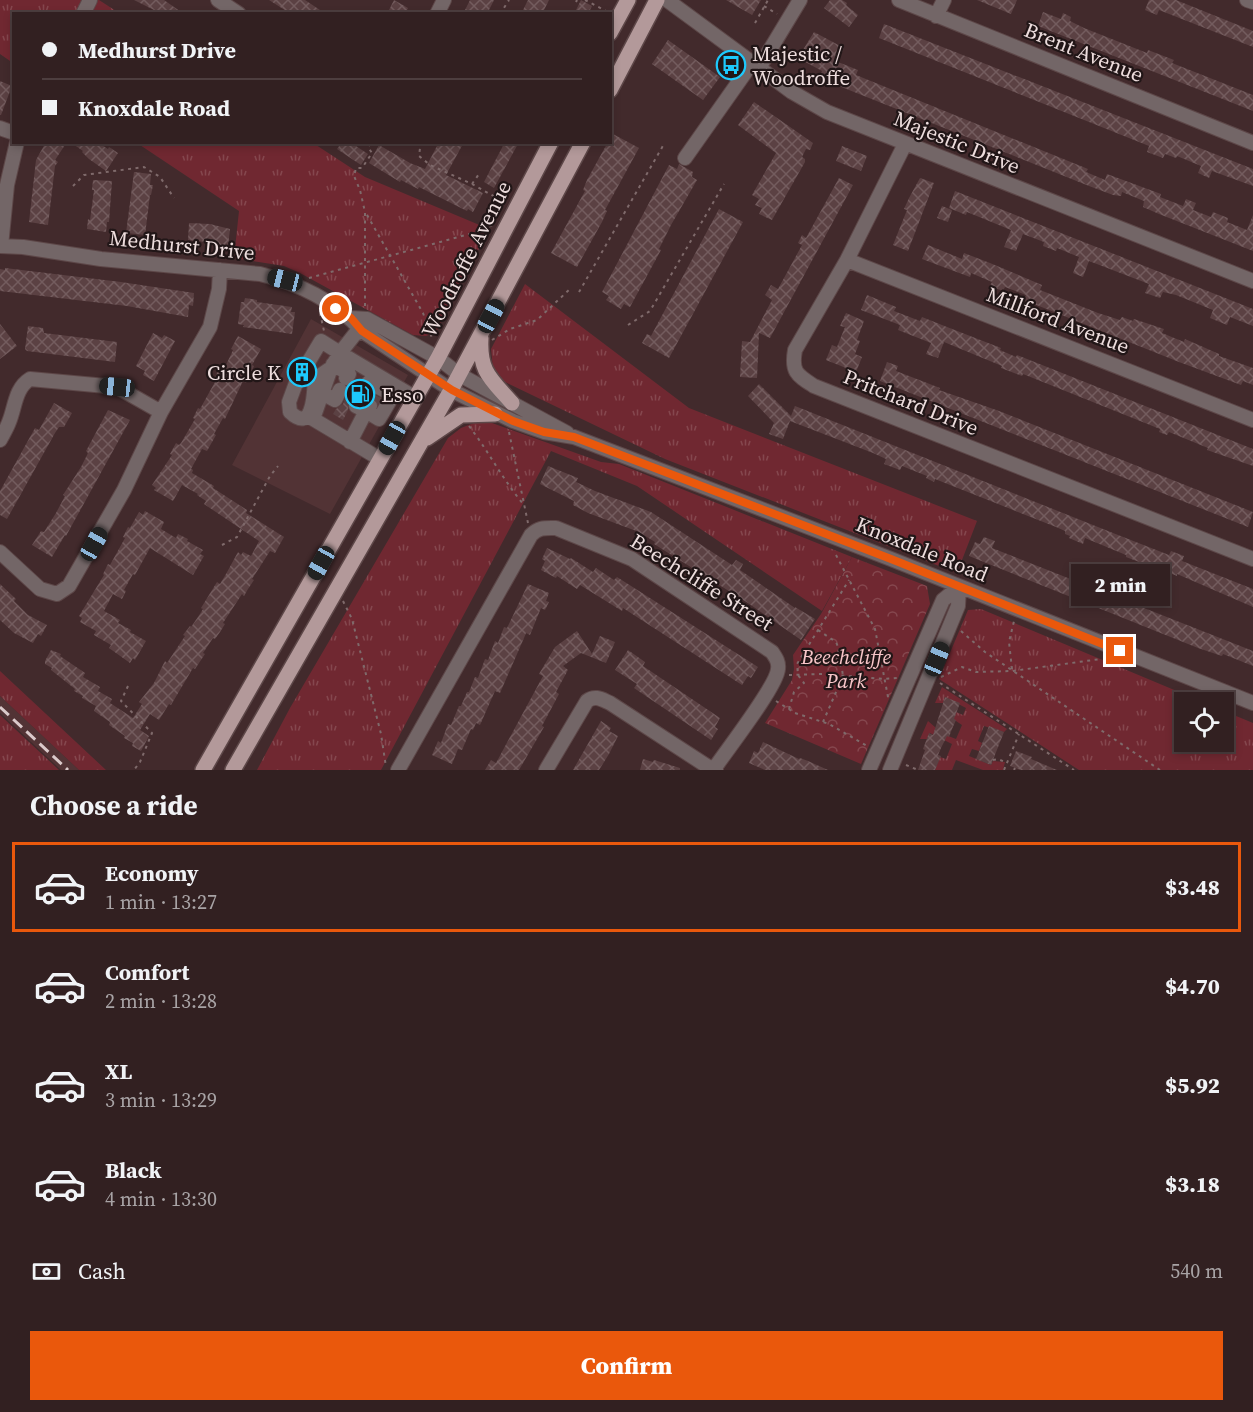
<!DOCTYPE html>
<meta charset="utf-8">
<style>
body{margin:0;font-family:"Source Serif 4",serif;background:#3d2d2e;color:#f1f3f6;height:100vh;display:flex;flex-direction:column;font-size:22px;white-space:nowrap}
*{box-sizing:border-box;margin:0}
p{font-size:20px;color:#a8a3a5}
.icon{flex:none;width:33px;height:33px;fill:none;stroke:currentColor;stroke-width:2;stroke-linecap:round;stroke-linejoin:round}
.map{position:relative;height:770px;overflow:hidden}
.side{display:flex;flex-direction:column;background:#322021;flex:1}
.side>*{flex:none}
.banner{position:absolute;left:12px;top:12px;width:600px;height:132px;border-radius:0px;box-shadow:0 3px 9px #0003,0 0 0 2px #4d3e3f;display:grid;align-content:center;height:132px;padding:0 30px;background:#322021}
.fabs{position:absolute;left:1174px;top:692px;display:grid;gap:12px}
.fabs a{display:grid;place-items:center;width:60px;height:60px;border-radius:0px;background:#322021;box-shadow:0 3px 9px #0003,0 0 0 2px #4d3e3f;font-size:30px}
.end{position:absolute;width:27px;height:27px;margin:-14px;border:8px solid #ea580c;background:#fff;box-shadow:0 0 0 3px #fff}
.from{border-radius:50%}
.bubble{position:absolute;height:42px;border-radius:0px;background:#322021;box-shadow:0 3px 9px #0003,0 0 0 2px #4d3e3f;font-size:20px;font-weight:800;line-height:42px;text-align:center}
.car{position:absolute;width:18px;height:36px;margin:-18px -9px;border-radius:8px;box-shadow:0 0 4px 2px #0007;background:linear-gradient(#222 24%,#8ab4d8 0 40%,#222 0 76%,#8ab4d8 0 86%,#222 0)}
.banner b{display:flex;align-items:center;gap:21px;height:57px;font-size:22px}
.banner b+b{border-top:2px solid #4d3e3f}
.banner i{width:15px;height:15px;background:#f1f3f6}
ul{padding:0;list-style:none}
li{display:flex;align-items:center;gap:18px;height:90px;margin:0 12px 9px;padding:0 18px;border:3px solid transparent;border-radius:0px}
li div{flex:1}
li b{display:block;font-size:22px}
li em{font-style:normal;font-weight:800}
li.current{border-color:#ea580c}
li>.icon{width:54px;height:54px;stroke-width:1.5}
h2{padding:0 30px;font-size:27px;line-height:72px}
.pay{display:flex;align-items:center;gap:15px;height:66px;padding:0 30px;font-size:22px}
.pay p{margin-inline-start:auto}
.primary-button{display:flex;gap:12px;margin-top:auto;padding:12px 30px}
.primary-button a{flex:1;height:69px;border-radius:0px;background:#ea580c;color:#fff;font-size:24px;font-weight:800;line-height:69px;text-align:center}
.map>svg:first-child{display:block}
</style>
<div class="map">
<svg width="1253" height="770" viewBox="0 0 1253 770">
<defs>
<pattern id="grass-tufts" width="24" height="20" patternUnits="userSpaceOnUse" patternTransform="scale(1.5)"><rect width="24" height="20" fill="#702831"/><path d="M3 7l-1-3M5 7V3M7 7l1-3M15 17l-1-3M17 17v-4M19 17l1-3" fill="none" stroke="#85474e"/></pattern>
<pattern id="park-crowns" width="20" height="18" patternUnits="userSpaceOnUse" patternTransform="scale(1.5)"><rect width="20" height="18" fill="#702831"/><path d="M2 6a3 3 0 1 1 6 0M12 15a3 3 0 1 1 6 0" fill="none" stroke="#85474e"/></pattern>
<pattern id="building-cross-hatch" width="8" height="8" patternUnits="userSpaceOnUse" patternTransform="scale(1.5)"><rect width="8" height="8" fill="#5b4143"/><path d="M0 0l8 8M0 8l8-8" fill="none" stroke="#735c5e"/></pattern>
</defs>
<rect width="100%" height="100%" fill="#422a2c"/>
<path fill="#523335" d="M311 319 408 375 330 514 232 465Z
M0 696 79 770H61L0 713Z"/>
<path fill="url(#grass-tufts)" d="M0 0H99L119 13 14 14 13 63 0 54Z
M137 143H313L365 177 489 229 436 332 426 336 413 335 300 273 284 266 234 258 239 211Z
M525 284 689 408 977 521 957 573 665 459 505 382 493 369 491 349Z
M474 423H492L601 462 619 464 852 557 822 611 637 486 551 451 381 770H257L290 708 448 438 461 428Z
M981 609 1203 702H1185V741H1224V711L1253 723V770H1079L939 679 968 610Z
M0 671 106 770H79L0 696Z
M942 687 1007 729 1004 732 984 726 978 741 982 743 979 751 972 749 969 756 991 765 993 761 1005 762 1003 770H983L956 760 952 770H935L940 757 946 759 952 744 930 733 927 739H920L928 721 936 728 935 731 956 739 962 725 953 719 956 712 963 715 966 708 945 697 943 703H935Z
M0 715 59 770H0Z"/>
<path fill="url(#park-crowns)" d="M852 557 927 586 930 604 861 764 765 723 792 680 794 669 793 655 821 614Z"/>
<path fill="url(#building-cross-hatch)" d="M134 0H164L184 14H154L156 11Z
M269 0H305L326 14H291Z
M394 0 408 8 405 14H387Z
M470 0H494L487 14H463Z
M528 0H549L542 14H521Z
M581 0 592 6 588 14H574Z
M726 0H761L752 15Z
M830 0H842L847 3 846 5 858 15 849 27 824 8Z
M977 0H1017L1011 14Z
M1149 0H1176L1253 31V47L1159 10 1157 15 1145 10Z
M1043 12 1061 19 1063 13 1071 17 1070 21 1084 28 1147 53 1148 50 1174 60 1172 63 1253 95V111L1038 26Z
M884 24 1253 169V186L1212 171 1209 178 1198 173 1201 166 1177 156 1176 158 1165 154 1163 158 1147 152 1149 146 879 38Z
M814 32 844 48 838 62 858 70 856 75 1088 169 1086 172 1105 180 1107 174 1161 194 1160 197 1183 206 1186 199 1196 203 1193 210 1211 217 1213 212 1228 218 1227 222 1247 230 1253 215V251L1159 214 1143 207 1144 201 1122 192 1121 196 1113 195 1089 186 819 78 822 71 798 58Z
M668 40 720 77 703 100 652 64Z
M0 81 12 86 1 115H0Z
M754 102 813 143 810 150 806 149 802 157 805 159V162L772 220 759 214 762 208 755 205 759 199 752 195 776 153 738 125Z
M613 134 639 148 605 210 607 211 602 222 577 267 551 253 585 191 583 190 587 180 608 142H610Z
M46 142H67L55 160 58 162 55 166 48 225 29 222 36 160Z
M70 142H97L108 149 109 147 118 153 106 171 89 159 82 152 83 151Z
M342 142H350L368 154 361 165 337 149Z
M439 142H464L446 175 483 193 473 212 468 209 467 211 419 187 418 189 401 180 400 182 369 163 379 145 410 163 425 169Z
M505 142H519L494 188 484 182Z
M842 146 867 156 861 171 836 161Z
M679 164 693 172 692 177 697 180 671 225 659 249 661 250 630 307 624 304 621 309 606 300 609 296 602 292 669 165 677 169Z
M134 172 151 174 150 185H153L151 195H150L145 235 126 233Z
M839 178 853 185 770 338 759 333 757 378 740 377 742 341 750 342 772 300 765 295 771 285 778 289 802 245 798 243 802 235 806 238Z
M920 178 934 183 908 251 893 245 907 210 904 209 909 198Z
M93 180 112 181 109 222H107L106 232 87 229 88 219 90 220 94 190H92Z
M955 191 1253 309V326L1230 317 1227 325 1210 318 1213 310 1176 295 1163 292 1160 298 1145 293 1149 284 1089 261 1083 277 1073 273 1079 257 1057 248 1056 251 1043 246 1044 242 1023 234 1016 251 1004 247 1011 230 967 212 966 215 949 208Z
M942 206 952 210 948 222 937 218Z
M719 209 743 222 669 358 642 343 647 334 651 336Z
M189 223 210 224 230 229 228 247 217 246 218 243 188 240Z
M928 245 962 259 964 253 990 263 1042 285 1040 290 1098 313 1120 320 1122 317 1133 321 1134 319 1164 329 1162 333 1184 342 1185 339 1219 354V356L1253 368V385L1243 381 1241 385 1179 362 1024 300 1026 295 1005 287 1003 291 990 286 992 282 971 273 970 277 922 259Z
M5 268 121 282 194 293 193 306 189 305 188 317 127 306 0 291V269L5 270Z
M867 295 896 307 894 311 920 321 922 317 947 327 1001 348 1000 350 1016 357 1017 355 1253 449V466L1207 450 1208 448 1169 432 1167 435 1159 432 1160 429 1023 374 1022 376 1001 368 1002 366 944 342 938 358 926 354 931 343 898 330 900 325 861 310Z
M245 298 257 300V302L292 307 291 312H295L292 334 243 327 244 325 238 324 241 302H244Z
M846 313 864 321 857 340 860 341 855 354 862 357 856 372 826 360 832 345 837 347 845 327 840 326Z
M0 324 17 346 0 359Z
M28 326 43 328 44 333 117 342 115 362 27 351 25 349Z
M153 333 162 338 164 335 175 341 154 381 143 375 145 371 136 366Z
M238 336 261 349 252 365 254 366 250 375 246 383 243 381 225 419 223 418 214 434 216 435 207 451 202 449 191 469 193 470 192 473 214 486 213 488 247 510 246 513 284 537 275 553 270 551 252 579 254 580 248 589 244 596 242 594 223 623 225 624 220 632 215 639 213 638 203 653 205 654 195 669 193 668 171 705 169 704 159 720 150 714 140 730 149 736 141 751 132 746 133 743 124 738 125 736 109 725 110 722 94 711 96 706 82 698 83 696 74 691 75 689 51 670 52 668 45 664V661L51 650 61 654 60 656 85 673 83 677 100 687 98 691 112 699 110 703 133 718 142 704 139 702 154 683 165 661 167 663 185 636 183 635 190 626 191 627 198 617 203 609 201 608 217 582 220 584 226 574 238 552 241 555 243 552 251 556 259 541 204 504 206 501 197 495 198 494 182 485 173 501 154 490 156 488 152 485 172 455 170 454 176 443 179 445 181 443 195 419 193 418 198 408 200 409 215 382 213 381 218 371 220 373 227 363 233 350 231 349Z
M300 361 304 368 310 370 304 380 300 375H293Z
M887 362 898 366 896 371 940 388 939 390 999 411 1253 512 1248 527 880 381Z
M354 383 357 385V392L351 395 348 402V410L343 420 333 414 336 409 343 404 348 393V387Z
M759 384 791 416 795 406 1113 533 1169 555 1171 551 1184 556 1182 561 1253 589V607L1177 574V576L1165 571 1163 576 1155 573 1156 571 1146 567 1147 565 1126 557V555L1085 538 1083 544 1069 538 1070 536 1065 534V531L1056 527 935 479 934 482 926 478 927 476 902 466 900 470 884 464 886 459 873 453 790 421 783 439 769 434 774 423 748 396Z
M54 403 72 413 64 427H59L55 433 7 519 0 515V491L35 428 39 430Z
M108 410 130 420 66 536 65 535 52 557 32 545 41 531 44 532 56 513 65 496 63 495 81 467 88 453 86 451Z
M548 466 578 478 576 482 595 491 651 512 732 565 736 560 743 564 740 570 795 608V607L815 619 801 640 748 603 654 544 655 542 639 532 588 513 573 505 574 501 540 484Z
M145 511 164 522 161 529 176 538 178 534 188 539 187 541 203 550 200 554 204 556 193 575 150 548 135 575 133 574 124 590 126 591 122 599 113 594 104 611 120 620 118 623 131 630 130 632 146 641 135 660 133 658 130 663 109 648 111 645 94 635 96 631 80 622 82 618 79 616 104 575 103 574 108 564 110 565 125 538 123 537 128 527 130 528 139 512 143 515Z
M984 537 995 541 992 548 1253 651V666L1223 654 1222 656 1198 648 969 556 975 542 980 544Z
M547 548 570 559 571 558 593 572 596 568 614 580 617 577 758 667 751 678 748 676 742 685 623 608 622 611 580 585 577 589 557 576 556 578 541 570 545 561 542 559Z
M0 584 16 599 14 601 28 615 47 625 41 636 38 634 33 643 14 633 0 620Z
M528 584 549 593 546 601 549 602 545 610 541 608 530 635 526 633 524 638 500 693 495 691 480 725 476 723 473 730 471 729 462 750 458 749 452 764 434 756 432 755 438 741 441 743 448 724 451 725 459 706H461L467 692H469L475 677 478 678 485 659 488 660 495 641 498 643 504 627 507 628Z
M577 631 592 654 600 636 615 642 606 663 581 653 563 666 568 670 556 692 559 694 542 726 544 727 519 770H485L491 760 496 763 543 676 539 674 555 647Z
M628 650 645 662 643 666 720 718 715 727 718 729 711 740 634 688 637 684 615 670Z
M945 697 960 703 954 719 956 720 952 729 949 737 947 736 941 748 938 755 941 756 935 770H918L925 750 923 749 929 733 933 735Z
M601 721 611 728 609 731 618 736 609 754 599 770H573Z
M989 726 1004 732 991 765 976 759Z
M763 742 799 759 800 758 808 761 828 770H765L749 763 754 751 758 753Z
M1016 751 1032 757 1031 759 1057 770H1021L1010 766Z
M643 759 653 762 654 760 680 768V770H640Z"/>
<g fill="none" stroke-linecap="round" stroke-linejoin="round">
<path stroke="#5c4547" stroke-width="14" stroke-dasharray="14 7" stroke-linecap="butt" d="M296 383 309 361
M370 406 375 395"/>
<g stroke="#5d4748" stroke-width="16">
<path id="minor" d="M218 0 239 14
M667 0 792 92 827 112 1253 281
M899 0 1253 143
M1247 0 1253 2
M83 14 90 0
M437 14 444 0
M936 16 944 0
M759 68 800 0
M0 128 14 133
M905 144 847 260 795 350C791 372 797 375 814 386L1253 559
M685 158 752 63
M0 246 23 247 101 259 260 274C297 283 336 301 362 331L451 390 513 421 544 432 574 437 673 475 891 559 1253 703
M1 246 7 185 17 142
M847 260 1253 420
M351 318 367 319 438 358 460 375 567 433
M362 331 355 334 340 353 414 397
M309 361 321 341 340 353 331 368 313 419 380 459
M333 364 349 374 346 378
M296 383 289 402 290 412C314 435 314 391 315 379L331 368
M365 389 369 382 393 395 379 419 366 411 370 406
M322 393 335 400 340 390
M0 440C3 434 7 428 9 422 15 408 15 388 30 379L117 387 161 412
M350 442 366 411 356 406 359 400
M0 552 40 589 57 594 69 586 124 490 161 412 210 327 219 289 220 270
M398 770 531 535C539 527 545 528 556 528L632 559 772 652C776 658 779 662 778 669 777 686 726 751 714 769L716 770
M546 770 587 701C595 695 601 699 610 703L713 770
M869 770 943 600 959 587
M890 770 958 606 959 587"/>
</g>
<g stroke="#5d4748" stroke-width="18">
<path id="major" d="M610 33 628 0
M610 90 657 0
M481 338C479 372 491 379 512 403
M427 438 461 415 495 414
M203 770 438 358 551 142
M233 770 451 390 583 142"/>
</g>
<path stroke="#7f6a6b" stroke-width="2" stroke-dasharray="3 4.5" stroke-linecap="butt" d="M585 0 608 12
M576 2 577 0
M764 6 777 14
M500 14 509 0
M755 23 768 0
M423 142 420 148 419 156 430 165 472 184 504 202
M472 184 479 174
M73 186 84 175 144 167 160 177 174 198
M367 215 423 313 432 338
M309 278 473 233 493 225
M579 292 664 144
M365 306V212L360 190 354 176 356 168H362L372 153 368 147 371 142
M320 313 324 331
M628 325 650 311 724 184
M492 340 510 329 537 320 571 288
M469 426C489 452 503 480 524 505
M509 432 528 523
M222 545 237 537 270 476 278 466
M836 555 875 629 888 697
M343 601 352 619 381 734 386 767
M818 630 836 642 839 649 837 659 842 669 843 676 823 722
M961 631 985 652 1160 770
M1012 669 1009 642 1014 621
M789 675 823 674 884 679 897 678
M941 677 962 667 976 672 1012 671 1101 659
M940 683 1074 770
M128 686 121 701 152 733 140 762 134 770
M776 701 795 713 829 724 867 746
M789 709 794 692 804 683 798 675 797 664 849 580
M993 760 998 759 1007 763
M906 765 918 770
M1004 770 1019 734
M1014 770 1015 768"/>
<use href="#minor" stroke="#736667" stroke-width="14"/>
<use href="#major" stroke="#b3999a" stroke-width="15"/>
<path stroke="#dac9ca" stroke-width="3" stroke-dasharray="12 6" stroke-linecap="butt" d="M0 707 68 770"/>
</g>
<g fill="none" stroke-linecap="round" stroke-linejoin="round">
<path stroke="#ea580c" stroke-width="8" d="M336 309 351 318 362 331 452 390 513 421 544 432 574 437 673 475 891 559 1120 651"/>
</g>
<defs>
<g id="bus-ring" transform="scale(1.5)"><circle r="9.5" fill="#211617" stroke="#1dc9fc" stroke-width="1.5"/><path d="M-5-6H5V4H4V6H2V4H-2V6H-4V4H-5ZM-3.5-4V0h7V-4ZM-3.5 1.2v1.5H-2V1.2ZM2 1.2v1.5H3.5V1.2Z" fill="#1dc9fc"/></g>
<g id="building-ring" transform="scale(1.5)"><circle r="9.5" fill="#211617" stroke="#1dc9fc" stroke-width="1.5"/><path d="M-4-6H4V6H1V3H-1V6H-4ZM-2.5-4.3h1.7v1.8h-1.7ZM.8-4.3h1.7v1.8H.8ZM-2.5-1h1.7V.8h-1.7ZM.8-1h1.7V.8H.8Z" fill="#1dc9fc"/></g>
<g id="fuel-ring" transform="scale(1.5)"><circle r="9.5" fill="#211617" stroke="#1dc9fc" stroke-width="1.5"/><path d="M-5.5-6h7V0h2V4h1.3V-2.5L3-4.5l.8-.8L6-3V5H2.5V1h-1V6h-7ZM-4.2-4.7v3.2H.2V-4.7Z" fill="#1dc9fc"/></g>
</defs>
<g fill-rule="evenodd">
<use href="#bus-ring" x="731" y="65"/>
<use href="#building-ring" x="302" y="372"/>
<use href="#fuel-ring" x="360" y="394"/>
</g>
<g text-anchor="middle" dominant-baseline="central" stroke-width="4.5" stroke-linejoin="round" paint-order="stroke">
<g font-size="21" fill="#eddddd" stroke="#211617">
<text transform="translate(1084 52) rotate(22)">Brent Avenue</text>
<text transform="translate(957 142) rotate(22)">Majestic Drive</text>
<text transform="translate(182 245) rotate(6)">Medhurst Drive</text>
<text transform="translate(466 259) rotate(-63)">Woodroffe Avenue</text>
<text transform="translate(1058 320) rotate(21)">Millford Avenue</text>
<text transform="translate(911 402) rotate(22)">Pritchard Drive</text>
<text transform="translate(922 549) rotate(22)">Knoxdale Road</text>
<text transform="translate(702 582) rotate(32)">Beechcliffe Street</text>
</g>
<g font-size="21" fill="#eddddd" stroke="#211617" text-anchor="start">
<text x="752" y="53">Majestic /<tspan x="752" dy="24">Woodroffe</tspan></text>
<text x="281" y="372" text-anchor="end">Circle K</text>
<text x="381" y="394">Esso</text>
</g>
<g font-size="21" font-style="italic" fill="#f9c6c9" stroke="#211617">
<text x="846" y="656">Beechcliffe<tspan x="846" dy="24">Park</tspan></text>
</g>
</g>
</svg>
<div class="fabs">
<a><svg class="icon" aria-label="locate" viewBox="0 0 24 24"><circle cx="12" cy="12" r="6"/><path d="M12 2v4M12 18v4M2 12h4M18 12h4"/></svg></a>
</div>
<i class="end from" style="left:336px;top:309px"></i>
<i class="end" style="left:1120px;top:651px"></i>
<div class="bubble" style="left:1071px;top:564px;width:99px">2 min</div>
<i class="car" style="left:285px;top:280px;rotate:284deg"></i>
<i class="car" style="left:491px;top:316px;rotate:28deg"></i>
<i class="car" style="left:117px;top:387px;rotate:276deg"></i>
<i class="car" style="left:392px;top:438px;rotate:209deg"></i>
<i class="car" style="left:94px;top:544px;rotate:29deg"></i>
<i class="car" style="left:321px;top:563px;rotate:209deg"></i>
<i class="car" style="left:937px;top:659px;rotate:22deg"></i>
<div class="banner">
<b><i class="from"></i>Medhurst Drive</b>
<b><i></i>Knoxdale Road</b>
</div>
</div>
<section class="side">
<h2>Choose a ride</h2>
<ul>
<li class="current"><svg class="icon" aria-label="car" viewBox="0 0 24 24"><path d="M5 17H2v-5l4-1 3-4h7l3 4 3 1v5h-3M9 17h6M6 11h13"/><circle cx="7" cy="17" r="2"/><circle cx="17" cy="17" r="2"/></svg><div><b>Economy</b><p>1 min · 13:27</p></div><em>$3.48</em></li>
<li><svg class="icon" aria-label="car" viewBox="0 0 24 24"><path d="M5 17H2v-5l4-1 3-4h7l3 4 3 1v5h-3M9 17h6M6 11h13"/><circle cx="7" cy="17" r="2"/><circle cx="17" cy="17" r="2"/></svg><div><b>Comfort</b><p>2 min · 13:28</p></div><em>$4.70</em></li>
<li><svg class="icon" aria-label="car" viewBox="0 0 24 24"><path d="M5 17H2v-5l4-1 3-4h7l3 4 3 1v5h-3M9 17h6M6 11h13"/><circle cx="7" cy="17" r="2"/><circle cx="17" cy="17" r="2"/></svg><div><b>XL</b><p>3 min · 13:29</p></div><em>$5.92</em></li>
<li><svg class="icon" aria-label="car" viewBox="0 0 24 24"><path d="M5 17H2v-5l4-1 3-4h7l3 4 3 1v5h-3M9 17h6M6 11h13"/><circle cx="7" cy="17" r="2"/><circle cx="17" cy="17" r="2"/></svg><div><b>Black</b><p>4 min · 13:30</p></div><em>$3.18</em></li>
</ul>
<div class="pay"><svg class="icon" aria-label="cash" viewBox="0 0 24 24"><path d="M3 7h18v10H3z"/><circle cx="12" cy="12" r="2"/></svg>Cash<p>540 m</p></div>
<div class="primary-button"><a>Confirm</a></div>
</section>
